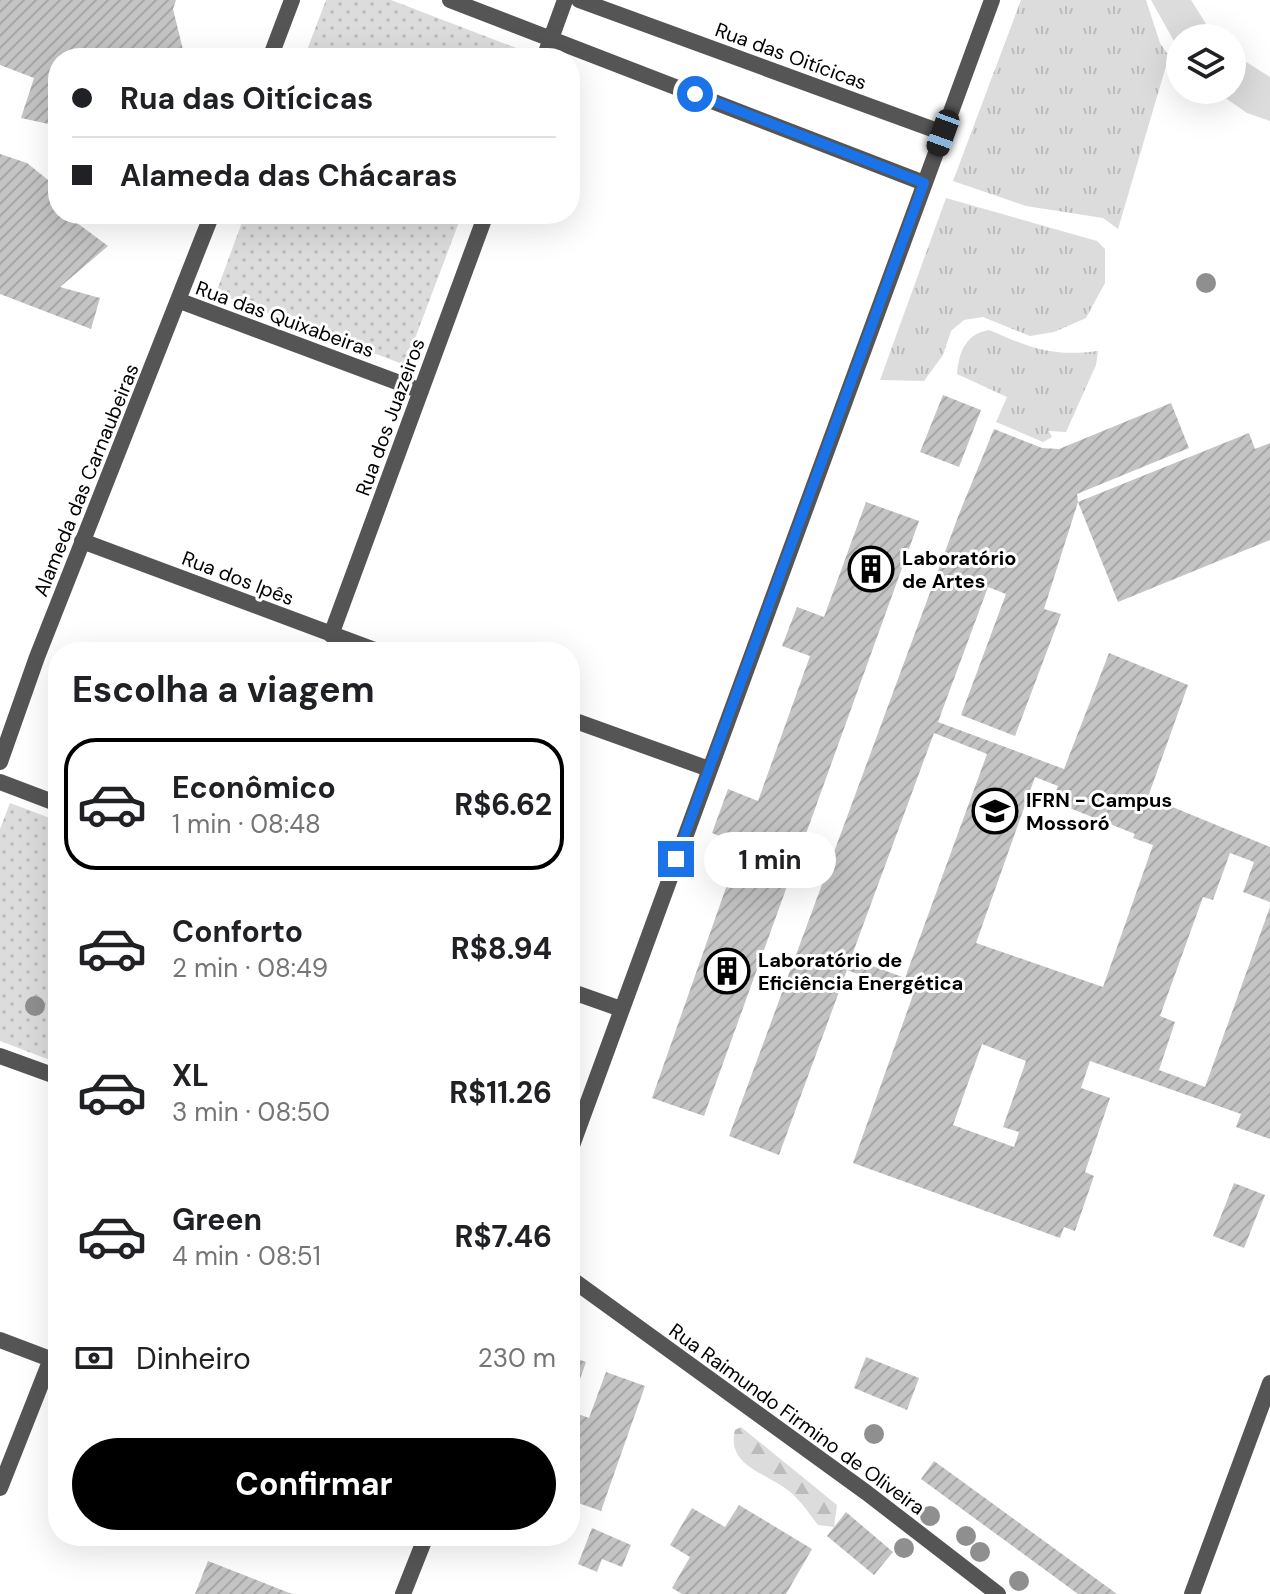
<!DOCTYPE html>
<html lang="pt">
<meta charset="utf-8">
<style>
body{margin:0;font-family:"DM Sans",sans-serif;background:#f2f2f2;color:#202124;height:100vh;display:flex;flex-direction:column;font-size:30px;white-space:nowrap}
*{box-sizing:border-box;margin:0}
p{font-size:26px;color:#757577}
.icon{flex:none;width:44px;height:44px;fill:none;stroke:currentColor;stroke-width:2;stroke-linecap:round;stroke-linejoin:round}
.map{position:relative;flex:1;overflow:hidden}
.sheet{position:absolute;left:48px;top:642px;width:532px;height:904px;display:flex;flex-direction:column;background:#fff;border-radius:32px;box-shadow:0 8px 32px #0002}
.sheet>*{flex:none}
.guide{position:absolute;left:48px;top:48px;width:532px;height:176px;border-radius:32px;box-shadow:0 8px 32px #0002;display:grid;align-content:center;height:176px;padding:0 24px;background:#fff}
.buttons{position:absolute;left:1166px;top:24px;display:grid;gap:16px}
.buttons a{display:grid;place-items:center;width:80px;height:80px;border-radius:50%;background:#fff;box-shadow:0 8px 32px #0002;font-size:40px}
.end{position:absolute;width:36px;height:36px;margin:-18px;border:10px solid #1a73e8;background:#fff;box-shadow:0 0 0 4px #fff}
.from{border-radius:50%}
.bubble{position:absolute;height:56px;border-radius:28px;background:#fff;box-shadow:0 8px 32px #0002;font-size:26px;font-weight:700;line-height:56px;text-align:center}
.car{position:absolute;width:24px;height:48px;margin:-24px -12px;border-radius:10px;box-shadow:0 0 6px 2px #0007;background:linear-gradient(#222 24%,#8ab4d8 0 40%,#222 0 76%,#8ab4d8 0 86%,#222 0)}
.guide b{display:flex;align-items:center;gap:28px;height:76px;font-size:30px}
.guide b+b{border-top:2px solid #e0e0e0}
.guide i{width:20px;height:20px;background:#202124}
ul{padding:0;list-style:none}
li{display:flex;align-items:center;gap:24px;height:132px;margin:0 16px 12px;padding:0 8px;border:4px solid transparent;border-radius:32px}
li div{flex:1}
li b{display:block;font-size:30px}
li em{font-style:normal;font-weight:700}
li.on{border-color:#000}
li>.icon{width:72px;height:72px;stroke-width:1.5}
h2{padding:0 24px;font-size:36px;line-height:96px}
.pay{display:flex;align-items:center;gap:20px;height:88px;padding:0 24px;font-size:30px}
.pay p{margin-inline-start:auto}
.primary-button{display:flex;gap:16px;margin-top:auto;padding:16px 24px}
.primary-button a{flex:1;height:92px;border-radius:48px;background:#000;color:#fff;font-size:32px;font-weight:700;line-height:92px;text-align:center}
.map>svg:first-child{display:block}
</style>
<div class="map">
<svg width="1270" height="1594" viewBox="0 0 1270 1594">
<defs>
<pattern id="grass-tufts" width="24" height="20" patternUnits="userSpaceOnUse" patternTransform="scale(2)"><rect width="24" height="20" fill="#dcdcdc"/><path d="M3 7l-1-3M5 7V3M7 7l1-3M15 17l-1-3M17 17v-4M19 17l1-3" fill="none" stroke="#bbb"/></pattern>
<pattern id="forest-firs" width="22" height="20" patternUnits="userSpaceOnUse" patternTransform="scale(2)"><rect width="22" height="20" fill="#dcdcdc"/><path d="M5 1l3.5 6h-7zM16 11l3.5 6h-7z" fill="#bbb"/></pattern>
<pattern id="park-dots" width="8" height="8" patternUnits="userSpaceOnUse" patternTransform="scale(2)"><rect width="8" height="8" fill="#dcdcdc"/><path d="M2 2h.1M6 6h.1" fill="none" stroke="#bbb" stroke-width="1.8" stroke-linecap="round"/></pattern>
<pattern id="building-hatch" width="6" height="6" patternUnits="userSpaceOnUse" patternTransform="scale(2)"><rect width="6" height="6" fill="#c4c4c4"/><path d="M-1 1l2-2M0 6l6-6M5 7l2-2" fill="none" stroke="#a7a7a7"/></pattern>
</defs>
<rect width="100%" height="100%" fill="#fff"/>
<path fill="url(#grass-tufts)" d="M1021 0H1146L1160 43 1169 56 1118 229 1103 218 1026 206 953 181Z
M946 198 1097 241 1105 249V283L1086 318 1054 332 1030 336 983 317 964 320 951 331 943 355 924 381 880 380Z
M989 330C1031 348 1051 357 1098 351L1096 365 1066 432 1049 431 1052 437 1043 442 996 422 1007 397 957 374C959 351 966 334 989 330Z"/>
<path fill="url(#forest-firs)" d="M741 1427 837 1505 834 1527 818 1525C808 1512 802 1502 789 1491 767 1473 726 1466 735 1430Z"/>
<path fill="url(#park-dots)" d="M326 0H391L524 51 521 58H304Z
M245 214H462L405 365 216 293Z
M10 803 58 821V1063L0 1041V829Z"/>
<path fill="#dcdcdc" d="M1151 0H1191L1215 38H1180V52Z
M1232 53 1270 77V121L1247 113 1214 90H1232Z"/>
<path fill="url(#building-hatch)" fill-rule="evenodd" d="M0 0H176L173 9 184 54 183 58H58V126L21 118 34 78 0 65Z
M0 154 27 163 58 188V214H65L108 246 60 287 100 298 91 329 0 294Z
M364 214H392L369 224Z
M403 214H432L429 223 408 224Z
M943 395 981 410 959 467 920 452Z
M1171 403 1189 448 1077 494 1078 502 1044 609 1061 614 1015 736 961 715 1006 594 988 587 938 722 1064 769 1109 653 1188 685 1148 797 1270 847V902L1243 892 1254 862 1230 853 1213 900 1203 897 1160 1016 1175 1022 1159 1070 1205 1087 1270 907V1139L1236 1127 1241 1114 1090 1061 1081 1088 1110 1098 1085 1172 1094 1176 1075 1231 1064 1227 1060 1238 853 1163 913 995 847 970 779 1155 729 1136 959 514 994 429 1042 448 1059 449ZM934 733 987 754 905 978 851 958ZM1035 777 1058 786 1052 801 1135 834 1133 838 1153 845 1103 987 976 943ZM982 1044 1026 1061 1003 1127 1019 1132 1014 1147 953 1125Z
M1249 433 1255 449 1270 443V540L1118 602 1078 502Z
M866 502 919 521 704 1116 652 1098 741 845 712 833 728 789 758 801 810 656 782 646 797 607 824 617Z
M1234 1183 1265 1195 1244 1248 1213 1236Z
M570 1356 586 1362 570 1407Z
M866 1357 919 1378 907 1410 854 1388Z
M606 1372 645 1386 601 1511 570 1500V1483L576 1466 570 1464V1411L589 1418Z
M934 1461 1117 1594H1078L921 1479Z
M739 1505 812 1549 786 1594H682L672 1588 690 1557 670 1545 692 1508 725 1527Z
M846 1512 893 1552 874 1575 827 1536Z
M592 1528 631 1545 622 1567 602 1559 597 1572 578 1564Z
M208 1561 292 1594H195Z"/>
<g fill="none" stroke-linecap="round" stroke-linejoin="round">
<path stroke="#555" stroke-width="16" d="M450 0 924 183
M579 0 943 133
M270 58 292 0
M544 58 565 0
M180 301 421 391
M82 541 380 652
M331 635 486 214
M570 719 709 769
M0 762 37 657 212 214
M0 782 58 804
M570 991 621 1009
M0 1056 58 1077
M570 1151 992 0
M570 1278 867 1493 998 1594
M0 1340 58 1362
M0 1488 51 1359
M403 1594 426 1536
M1192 1594 1270 1383"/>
</g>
<g fill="#8f8f8f">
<circle cx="1206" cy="283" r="10"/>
<circle cx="35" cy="1006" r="10"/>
<circle cx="874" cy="1434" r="10"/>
<circle cx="930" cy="1516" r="10"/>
<circle cx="966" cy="1536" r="10"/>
<circle cx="904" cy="1548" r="10"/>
<circle cx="980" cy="1552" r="10"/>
<circle cx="1019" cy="1581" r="10"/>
</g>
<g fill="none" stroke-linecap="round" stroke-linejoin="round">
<path stroke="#1a73e8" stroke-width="10" d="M676 859 924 183 695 94"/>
</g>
<defs>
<g id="building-ring" transform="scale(2.3)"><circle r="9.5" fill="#fff" stroke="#000" stroke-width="1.5"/><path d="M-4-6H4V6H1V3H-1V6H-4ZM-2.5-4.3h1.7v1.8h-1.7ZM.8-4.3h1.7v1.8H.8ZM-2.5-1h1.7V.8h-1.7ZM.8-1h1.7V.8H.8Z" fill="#000"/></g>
<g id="university-ring" transform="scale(2.3)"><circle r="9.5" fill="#fff" stroke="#000" stroke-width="1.5"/><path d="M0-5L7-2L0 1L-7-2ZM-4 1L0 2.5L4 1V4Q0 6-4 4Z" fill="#000"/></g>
</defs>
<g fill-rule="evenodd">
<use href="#building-ring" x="871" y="569"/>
<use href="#university-ring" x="995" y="811"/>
<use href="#building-ring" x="727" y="971"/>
</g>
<g text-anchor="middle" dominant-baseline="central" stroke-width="6" stroke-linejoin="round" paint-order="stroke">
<g font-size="20" fill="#000" stroke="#fff">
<text transform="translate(791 56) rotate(20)">Rua das Oitícicas</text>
<text transform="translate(285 319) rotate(20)">Rua das Quixabeiras</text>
<text transform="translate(390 417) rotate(-70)">Rua dos Juazeiros</text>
<text transform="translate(86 480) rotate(-68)">Alameda das Carnaubeiras</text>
<text transform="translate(238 578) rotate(21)">Rua dos Ipês</text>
<text transform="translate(797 1419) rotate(36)">Rua Raimundo Firmino de Oliveira</text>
</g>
<g font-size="20" font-weight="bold" fill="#000" stroke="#fff" text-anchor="start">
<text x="902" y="558">Laboratório<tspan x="902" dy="23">de Artes</tspan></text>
<text x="1026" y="800">IFRN - Campus<tspan x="1026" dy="23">Mossoró</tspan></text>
<text x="758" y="960">Laboratório de<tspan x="758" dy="23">Eficiência Energética</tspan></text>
</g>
</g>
</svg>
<div class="buttons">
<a><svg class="icon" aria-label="layers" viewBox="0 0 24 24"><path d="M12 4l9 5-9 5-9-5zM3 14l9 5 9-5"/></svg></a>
</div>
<i class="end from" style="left:695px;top:94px"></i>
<i class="end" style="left:676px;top:859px"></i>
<div class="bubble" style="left:704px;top:832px;width:132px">1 min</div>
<i class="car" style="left:943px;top:133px;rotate:200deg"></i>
<div class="guide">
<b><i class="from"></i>Rua das Oitícicas</b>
<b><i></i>Alameda das Chácaras</b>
</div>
<section class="sheet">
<h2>Escolha a viagem</h2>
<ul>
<li class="on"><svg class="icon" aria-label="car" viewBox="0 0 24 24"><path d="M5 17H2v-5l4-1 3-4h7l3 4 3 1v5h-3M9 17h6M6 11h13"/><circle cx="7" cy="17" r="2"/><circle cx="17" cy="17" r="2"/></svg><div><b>Econômico</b><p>1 min · 08:48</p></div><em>R$6.62</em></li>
<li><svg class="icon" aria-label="car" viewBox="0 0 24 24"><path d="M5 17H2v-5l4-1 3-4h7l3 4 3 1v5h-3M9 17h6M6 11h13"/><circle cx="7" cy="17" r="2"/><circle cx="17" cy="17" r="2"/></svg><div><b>Conforto</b><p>2 min · 08:49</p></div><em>R$8.94</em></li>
<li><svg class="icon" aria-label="car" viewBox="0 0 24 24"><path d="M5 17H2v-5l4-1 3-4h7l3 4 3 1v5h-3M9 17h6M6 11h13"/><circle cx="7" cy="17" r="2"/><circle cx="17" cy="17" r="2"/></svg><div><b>XL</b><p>3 min · 08:50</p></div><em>R$11.26</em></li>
<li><svg class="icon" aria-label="car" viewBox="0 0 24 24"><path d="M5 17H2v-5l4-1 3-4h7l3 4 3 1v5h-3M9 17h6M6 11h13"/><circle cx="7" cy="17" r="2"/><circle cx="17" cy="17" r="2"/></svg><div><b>Green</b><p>4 min · 08:51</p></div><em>R$7.46</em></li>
</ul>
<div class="pay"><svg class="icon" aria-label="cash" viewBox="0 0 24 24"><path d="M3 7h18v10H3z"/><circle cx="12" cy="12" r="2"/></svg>Dinheiro<p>230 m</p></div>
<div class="primary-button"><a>Confirmar</a></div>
</section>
</div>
